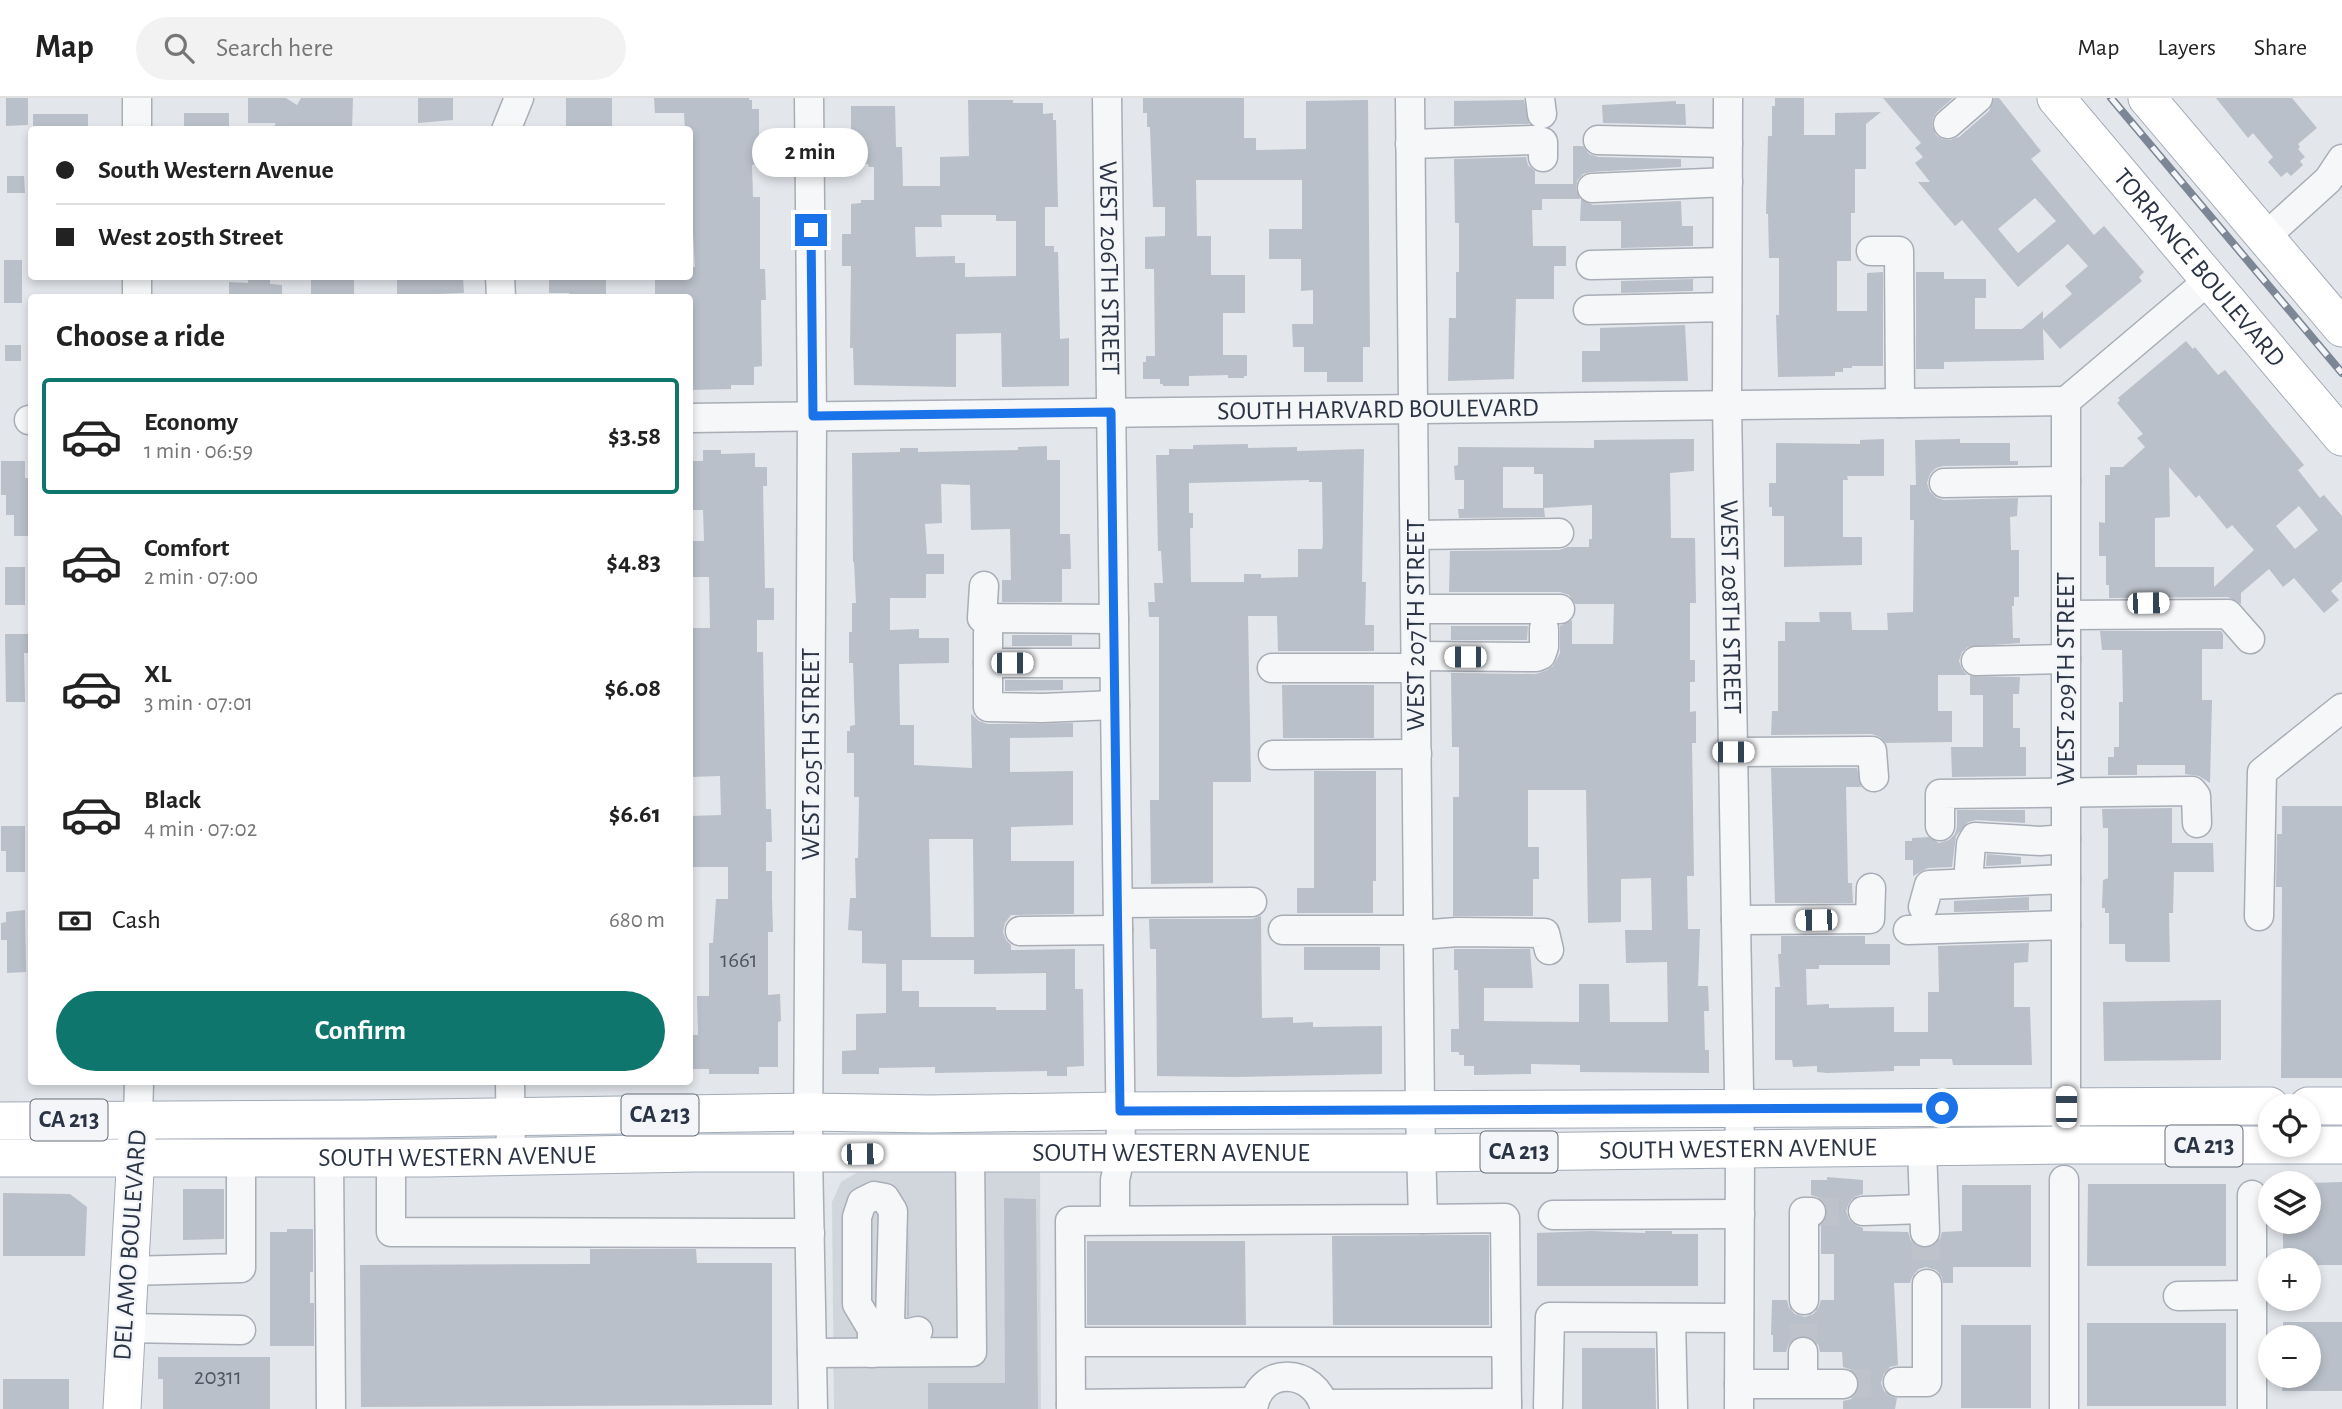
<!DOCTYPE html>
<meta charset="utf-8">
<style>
body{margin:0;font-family:"Alegreya Sans",sans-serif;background:#f2f2f2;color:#222;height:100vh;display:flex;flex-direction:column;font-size:26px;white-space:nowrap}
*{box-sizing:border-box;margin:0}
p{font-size:23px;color:#767676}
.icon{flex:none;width:38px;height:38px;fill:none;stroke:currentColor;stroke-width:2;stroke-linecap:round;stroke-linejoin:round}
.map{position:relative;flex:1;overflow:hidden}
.drawer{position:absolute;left:28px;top:196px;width:665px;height:791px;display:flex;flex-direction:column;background:#fff;border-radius:7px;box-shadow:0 4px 10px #0003}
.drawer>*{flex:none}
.hud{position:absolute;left:28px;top:28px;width:665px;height:154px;border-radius:7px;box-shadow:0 4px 10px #0003;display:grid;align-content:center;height:154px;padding:0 28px;background:#fff}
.buttons{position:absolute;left:2258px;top:996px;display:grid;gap:14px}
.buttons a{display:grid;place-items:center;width:63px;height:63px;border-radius:50%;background:#fff;box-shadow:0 4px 10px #0003;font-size:35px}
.end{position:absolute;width:32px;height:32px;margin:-16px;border:9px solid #1a73e8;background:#fff;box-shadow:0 0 0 4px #fff}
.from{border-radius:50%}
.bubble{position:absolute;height:49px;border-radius:24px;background:#fff;box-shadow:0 4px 10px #0003;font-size:23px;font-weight:700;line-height:49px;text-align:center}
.car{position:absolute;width:21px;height:42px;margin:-21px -10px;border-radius:9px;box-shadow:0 0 5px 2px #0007;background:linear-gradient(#fff 24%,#345 0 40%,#fff 0 76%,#345 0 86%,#fff 0)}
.hud b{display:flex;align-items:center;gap:24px;height:66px;font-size:26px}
.hud b+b{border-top:2px solid #e0e0e0}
.hud i{width:18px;height:18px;background:#222}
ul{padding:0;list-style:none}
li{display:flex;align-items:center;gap:21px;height:116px;margin:0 14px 10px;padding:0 14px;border:4px solid transparent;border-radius:7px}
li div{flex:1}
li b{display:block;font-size:26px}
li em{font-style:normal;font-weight:700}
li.on{border-color:#0f766e}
li>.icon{width:63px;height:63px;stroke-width:1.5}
h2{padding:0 28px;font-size:32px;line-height:84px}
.pay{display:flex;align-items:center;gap:18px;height:77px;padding:0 28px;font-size:26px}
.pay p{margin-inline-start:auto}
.action{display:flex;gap:14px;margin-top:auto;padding:14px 28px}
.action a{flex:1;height:80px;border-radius:42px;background:#0f766e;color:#fff;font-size:28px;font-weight:700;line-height:80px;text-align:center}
header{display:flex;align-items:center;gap:42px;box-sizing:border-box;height:98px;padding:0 35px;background:#fff;border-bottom:2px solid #e0e0e0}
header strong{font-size:33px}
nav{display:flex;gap:38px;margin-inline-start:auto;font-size:24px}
.search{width:490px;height:63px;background:#f2f2f2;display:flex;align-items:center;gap:18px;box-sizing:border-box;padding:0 24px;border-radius:38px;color:#767676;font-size:26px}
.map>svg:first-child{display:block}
</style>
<header>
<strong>Map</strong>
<div class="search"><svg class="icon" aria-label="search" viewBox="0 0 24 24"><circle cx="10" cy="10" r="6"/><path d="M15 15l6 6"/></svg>Search here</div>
<nav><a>Map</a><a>Layers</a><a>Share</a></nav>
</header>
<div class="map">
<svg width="2342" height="1311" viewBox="0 0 2342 1311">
<rect width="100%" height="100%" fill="#e3e6eb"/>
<path fill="#d1d6dd" d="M1040 1071 1041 1311H834L832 1104 841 1084 861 1072Z"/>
<path fill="#bac0c9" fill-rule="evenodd" d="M6 0H28V27L6 28Z
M248 0H286L297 7 301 0H353L352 32H272L276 25H248Z
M418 0H453V22L418 25Z
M566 0H612V32H566Z
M654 0H749V2H752V11H759V52L758 65 752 67 753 99H760V171H765L766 202H761L762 268 754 269V287H731V291L690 292V200H655V178H690V169H695L693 135H690V32H685L684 15H655Z
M1143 0H1244V40H1256V52L1306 51V3L1368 2 1370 249H1363V284H1327V274H1304V249H1293L1292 226H1313V192L1301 193V161H1269V131H1302V82H1196L1197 138H1211V177H1245V215H1223V257H1247V278H1244V280H1228V277L1189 278V288H1163V286H1160V281H1143V264H1146V258H1155L1154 171H1145V139L1165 138V109H1153L1150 29H1147V15H1143Z
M1775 0H1804V37H1835V15L1881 14 1866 26V71H1855V115H1851V163H1837V213H1867V175L1883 174V268H1852V270H1843V274H1835V278L1778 279 1776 217H1779V160H1769L1768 116H1766L1768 38H1772V8H1775Z
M1883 0H1953L1937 14 1933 20 1932 28 1936 37 1942 41 1950 42 1959 39 1989 13 1994 0H1999L2041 53 2031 61 2094 137 2104 128 2144 174 2139 179 2142 183 2060 251 2043 231 2044 262 1944 264V271H1916V174H1944V181H1986V200H1975V231H2022L2043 213V221L2072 196 2065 188 2088 168 2068 146 2018 189 1962 122 1955 128 1918 84H1930L1915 65 1923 59 1915 50 1921 45ZM2035 100 2056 123 2018 155 1998 131Z
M2216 0H2292L2317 30 2298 46 2300 49 2298 51 2305 59 2300 63 2303 67 2291 78 2287 74 2281 79 2268 64 2273 59 2253 35 2248 40Z
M968 2H1013V5H1043V16L1053 15V22H1056L1058 109H1045V148H1054V154H1058L1060 241 1069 240V288L1002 289 1001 235 956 236V289L854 287 853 250H850L851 168H842V136H851V106L861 105V102H874V69H869L868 66H851V8H895L896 49H902L903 88H940V59L969 58ZM941 117H996V123H1016V178L965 179V165H955V158L916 159 915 129H942Z
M1524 2 1529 26 1454 28V3Z
M1676 3V6H1685L1686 27 1603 25 1602 7Z
M184 15H229V32H184Z
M33 16H88V32H33Z
M1573 48H1583L1589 56 1598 59 1681 61V69L1591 74 1583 76 1577 83 1576 91 1580 101H1542V112H1532L1533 148H1566V168H1554V201H1516L1514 281 1448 283 1449 220H1456V174H1459V125H1455L1454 61 1526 59 1528 67 1535 73V86H1573Z
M7 78H24L25 95H7Z
M1581 101 1593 107 1681 103 1682 128H1693V148L1621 150V123H1580Z
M4 162H22V205H4Z
M248 178H270V186L282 187V200H229V184L248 185Z
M311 178H354V200H311Z
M408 178 463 179 464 195 435 196 425 197V200H397V181H408Z
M549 178H606V200H573L569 195H549Z
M1693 181V193L1621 195V183Z
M1685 227 1688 283 1582 284V253H1600V230Z
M2186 243 2193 251 2195 249 2218 277 2225 272 2304 367 2298 372 2320 400 2324 397 2342 418V483L2331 493 2339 502 2324 515 2294 480 2283 489 2269 471 2241 495V506L2228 499 2109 500V487H2106V458H2099V424L2105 425V377H2110V369H2123L2145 349 2137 340 2143 336 2117 305 2120 302 2118 300ZM2169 369 2196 400 2199 397 2227 431 2232 427 2254 452 2214 489V469H2155V420L2170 419ZM2299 408 2318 432 2295 451 2276 428Z
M5 247H21V263H5Z
M1694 341V373L1670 375 1671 440H1695L1696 505H1690V562H1695V584H1690V614L1696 613V645H1692L1694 778H1687L1688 831H1700L1698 888H1708L1709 913H1704L1705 952H1709V975L1580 974V967L1531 966V976L1474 977V968H1464V957H1459V954H1451V931H1459L1458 872H1454V851H1530L1533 890H1484V923L1579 924V886H1609L1610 924H1668L1667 864 1626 865 1625 832H1652L1651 780 1621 781V824L1588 825 1586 692H1528V749H1539V781H1533V818H1453V699H1459V649H1452L1451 575 1536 576 1547 572 1553 568 1560 555V528L1572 522V546H1613L1614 506H1575L1569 497 1560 494H1449L1450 453 1559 452 1568 449H1589V441H1592V407L1543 410V376H1534V369H1503V410H1544L1545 419 1459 420 1458 411H1464V382H1455L1454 368 1458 367V349L1594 350V342Z
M1884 341V378H1847L1848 382H1843V439H1862V467L1784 469V418H1772V409H1769V385H1776V345L1860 346V342Z
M1960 341V345H2010V363H2018V367L1943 368 1936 370 1930 376 1927 385 1930 394 1937 400 1944 402 2018 400 2017 418 2010 419 2011 452H2019V499H2014V508H2012L2013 540H2020V545L1968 549 1962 554 1959 563 1962 571 1967 577H1938V613H1952V644L1886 645 1880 639 1872 636 1771 637 1772 613H1778V543H1785V524H1820L1819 514H1851L1852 532H1888L1887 515 1913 514 1914 422H1910V387H1916L1915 342Z
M1248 346V350L1297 349V353L1364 351 1362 484H1366L1365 527H1374V553H1278L1277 518H1248L1251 684H1213V785L1151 786 1150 702H1159V519H1149L1148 504H1155L1154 485H1163L1161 453H1158L1156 357H1169V351H1193V347ZM1309 382V384H1322L1323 446 1322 451H1298V479L1261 480V476H1244V484H1191L1190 430H1193V415H1189V385Z
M1047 348V362H1060V436H1070L1071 471H1062V504H1002V482H1011L1010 431 971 432 970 387 941 386 942 425 925 426 927 456H944V476H926V500H890V532L919 531V540H949V565L899 566 900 627H914V667L972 670 971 616 979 623 988 626 1073 625V639L1010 640V674L1073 673V727L1011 729V763H1074V816L1011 817 1005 825 1003 834 1006 842 1011 847V852L1075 851V891H1083L1084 968 1067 969V978H1047V973L935 975V969L879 970V976H842V953L856 952V916L886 915V866L862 865V833L848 832 850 800H856L855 760H858L859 699H854V655H847V633H850V628L855 627 853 565H849V534H852V505H856L854 464H853L852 355 900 354V350H918V354L1018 352V349ZM929 741H973L974 839H931ZM902 862H974V876L1046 875V912H996V909H919V893H902Z
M703 352H721V356L755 355V369H767V388H763L765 490H774V522H757V554H763L766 711H771L772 744H766V773H772V800L773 834H768V897L780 896 781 923 778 924V969H759V976H709V971H690V937H698L697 898H709V845H713L716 801H728V769H690V718L721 717 720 678 691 679 690 530H710L709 479H690V443H704L703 412H690V363H703Z
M1 363H25V380H28V415H32V438H14V417H6V397H1Z
M5 469H25V507H5Z
M1451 528H1528L1527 542H1451Z
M2100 533H2221L2223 536V551H2202V602H2212L2210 685 2199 678 2185 676V667H2137V677H2108V659H2114V649H2119V604H2123L2122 552H2102Z
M5 536H32V555H24L25 604H6Z
M1012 537H1072V548H1012Z
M1970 578 2020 579 2019 596H2013V630H2020V649H2026V678L1952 679 1951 649H1983V597H1970Z
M1005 582H1063V592L1005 593Z
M1282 587H1374V640H1283Z
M1771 670H1857L1861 689H1846L1848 785H1852L1853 805H1775Z
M1314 673H1376V783H1373V815H1297V790H1314Z
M2282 708H2342V980H2281L2282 789H2276L2277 736H2282Z
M2172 710V745H2213L2214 774H2174L2173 815H2169L2170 864H2127L2125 862V846H2109V815H2105V810H2102L2103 782 2108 780V730H2103L2102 711Z
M1957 712H2025V725L1976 722 1968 724 1956 738 1952 769 1928 770 1913 778V762H1905V743H1912V740L1929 739 1939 745 1949 742 1955 736 1957 729Z
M1 728H25V774H6V753H1Z
M1987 756 2021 759V766L1986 768Z
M2029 799V812L1954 814V803Z
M25 812 26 874 7 875V842H1V825L6 824V814Z
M1261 818 1262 920 1293 919V925L1313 924V929L1382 928V976L1235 979 1157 978 1156 851H1150L1149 821H1252Z
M1781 838H1865V846H1890V867H1819V871H1806L1807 907 1829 906V910L1894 909V934H1928V894H1939L1938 848 2029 845 2028 864 2014 865V909H2030L2032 967H1953L1952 961H1920V968H1894V973L1827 975 1817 974V968L1793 969 1792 962H1775V889H1780L1778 856H1781Z
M1304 849H1380V872H1304Z
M2221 902V962L2104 963 2103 904Z
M1827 1079 1863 1082V1096L1854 1099 1849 1105 1846 1113 1849 1121 1855 1127 1863 1130V1133L1908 1134 1911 1143 1918 1149 1925 1151 1934 1148 1940 1141 1942 1134 1962 1133V1087H2031V1169H1953V1185H1943L1941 1177 1936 1172 1926 1169 1919 1171 1913 1177 1910 1185H1894L1898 1267 1890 1269 1884 1275 1881 1285 1884 1293 1889 1298 1897 1300 1895 1311H1843V1303L1851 1301 1857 1295 1860 1285 1858 1278 1852 1272 1843 1269 1842 1254H1820L1818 1246 1812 1240 1802 1237 1795 1239 1789 1245 1786 1254H1773V1237H1771L1772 1202H1787L1789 1210 1795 1216 1805 1219 1813 1216 1818 1211 1821 1202H1834V1156H1821V1127L1826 1122 1828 1113 1825 1105 1820 1100 1811 1097V1082H1827Z
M2342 1084V1167H2308V1162H2283V1124H2308V1085Z
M2088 1086H2226V1168H2087Z
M183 1091H224V1141L183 1142Z
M3 1095 70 1096 87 1109 85 1158H3Z
M1004 1100 1036 1101 1038 1311H928V1285H1005Z
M909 1124V1218L907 1219Z
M287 1131H313V1174H310V1205H314V1248H270V1134H287Z
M1591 1133 1645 1135V1133H1672V1136H1698V1188H1537V1135Z
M1454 1137H1489V1227H1333L1332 1138Z
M1087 1143H1245L1246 1227H1087Z
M590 1151H696L697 1165H772V1307L361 1309 360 1167 590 1166Z
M2283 1224H2342V1293H2282L2283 1278H2308V1239H2283Z
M2087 1225H2226V1308H2087Z
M1961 1227H2031V1310H1961Z
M1582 1250H1655L1656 1311H1582Z
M158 1259H270V1311H163V1281H158Z
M3 1281H69V1311H3Z"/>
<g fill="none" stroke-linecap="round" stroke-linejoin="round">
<path stroke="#bec2ca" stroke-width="28" stroke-dasharray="28 14" stroke-linecap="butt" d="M1811 1114 1863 1113
M1925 1134 1927 1186
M1803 1254 1804 1202
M1843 1286 1898 1284"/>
<g stroke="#a8adb6" stroke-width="31">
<g id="minor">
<path d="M809 0 812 318 808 1056 813 1311"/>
<path id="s1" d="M1107 0 1121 1054 1115 1082V1122"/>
<path d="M1540 0 1542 16"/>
<path id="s2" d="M1728 0 1727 307 1740 1051 1739 1311"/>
<path d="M1948 26 1978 0"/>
<path d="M137 32V0"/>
<path d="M506 32 519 0"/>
<path d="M1598 42 1728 45"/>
<path d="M1410 46 1535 42 1543 44V59"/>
<path d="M1592 90 1728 84"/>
<path d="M2265 139 2328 82 2342 61"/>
<path d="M1871 153H1899L1900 305"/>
<path d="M1591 167 1727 164"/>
<path d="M500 178 501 200"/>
<path d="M137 200V178"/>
<path d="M1588 212 1727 209"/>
<path id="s3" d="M690 320 2066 303"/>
<path d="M29 322H32"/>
<path d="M1944 385 2066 383"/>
<path d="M1415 437 1559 435"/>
<path d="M984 488 982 520 1114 521"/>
<path d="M1416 511H1560"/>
<path d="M2066 517 2228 516 2250 541"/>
<path d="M988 535V565H1114"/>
<path d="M1416 558 1536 559 1541 557 1544 549V531"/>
<path d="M1976 563 2066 561"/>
<path d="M988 565V609L1042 610 1115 607"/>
<path d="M1272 570H1416"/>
<path d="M1733 654 1872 653 1874 679"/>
<path d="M1273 657 1417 656"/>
<path d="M1940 728V696L2192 693 2196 698 2197 725"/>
<path d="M1969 771 1971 746 1975 739 2040 743 2066 741"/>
<path d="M1118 805 1252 804"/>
<path d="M1923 809 1929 787 2066 781"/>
<path d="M2259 818 2262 674 2342 610"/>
<path d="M1736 822 1870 821 1871 790"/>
<path d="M1283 832H1419"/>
<path d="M1908 832 2066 827"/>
<path d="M1020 833 1118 832"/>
<path d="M1419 837 1457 834 1545 835 1549 852"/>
<path d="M510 984 511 1058"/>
<path d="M138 1021 139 984"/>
<path d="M2066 1026V303L2209 182"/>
<path d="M1922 1049 1925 1134"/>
<path d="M329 1060 331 1311"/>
<path d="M391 1060V1134L810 1135"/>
<path d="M2064 1082V1311"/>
<path d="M1863 1113 1924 1111"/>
<path d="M1553 1117 1740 1116"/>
<path d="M1423 1121 1505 1120 1507 1311"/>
<path d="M128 1173 241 1170V1060"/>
<path d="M2178 1198 2252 1197"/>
<path d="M1804 1202V1114H1811"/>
<path d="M1671 1220 1673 1311"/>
<path d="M125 1230 241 1232"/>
<path d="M1071 1244H1506"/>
<path d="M812 1255 972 1254 970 1055"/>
<path d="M872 1255V1231L857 1206V1119L862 1104 874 1098 885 1100 893 1113 890 1224 893 1231 905 1236 918 1233"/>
<path d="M1898 1284H1927V1186"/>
<path d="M1803 1285V1254"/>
<path d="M1739 1286H1843"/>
<path d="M1071 1306 1254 1304"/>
<path d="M1324 1306 1507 1305"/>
<path d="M1548 1308 1550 1219 1739 1220"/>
<path d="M1071 1311 1070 1123 1423 1121 1420 1013 1410 0"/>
<path d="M1253 1311C1259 1267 1315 1269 1325 1311"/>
<path d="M2252 1311V1097"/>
</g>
</g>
<g stroke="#a2abb7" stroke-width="39">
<g id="major">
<path id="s4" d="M2056 0 2342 339"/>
<path d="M2147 0 2342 230"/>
<path d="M2308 1008H2342"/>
<path d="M0 1023 363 1021 809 1014 930 1016 1120 1013 2270 1008"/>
<path id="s5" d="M0 1060H429L695 1055H1421L2066 1047H2342"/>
<path d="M122 1311 137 1036"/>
</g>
</g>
<use href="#minor" stroke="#f6f7f9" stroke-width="28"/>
<use href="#major" stroke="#fff" stroke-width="37"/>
<g stroke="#7c8695" stroke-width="8">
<path id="rail" d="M2111 0 2342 275"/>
</g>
<use href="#rail" stroke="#f3f5f8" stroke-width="5" stroke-dasharray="16" stroke-linecap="butt"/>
</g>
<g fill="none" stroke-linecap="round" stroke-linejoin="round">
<path stroke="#1a73e8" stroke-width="9" d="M811 132 813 318 1111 314 1120 1013 1942 1010"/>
</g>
<g text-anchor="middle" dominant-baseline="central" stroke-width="5" stroke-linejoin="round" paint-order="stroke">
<g font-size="23" fill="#4f5765">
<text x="739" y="862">1661</text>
<text x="218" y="1279">20311</text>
</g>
<g fill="#f3f5f8" stroke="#676e7a" stroke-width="2">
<rect x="621.5" y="996.5" width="77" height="41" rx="5"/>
<rect x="30.5" y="1001.5" width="77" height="41" rx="5"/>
<rect x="2165.5" y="1027.5" width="77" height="41" rx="5"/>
<rect x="1480.5" y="1033.5" width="77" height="41" rx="5"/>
</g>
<g font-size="24" font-weight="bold" fill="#2b3444">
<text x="660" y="1017">CA 213</text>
<text x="69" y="1022">CA 213</text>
<text x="2204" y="1048">CA 213</text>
<text x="1519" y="1054">CA 213</text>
</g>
<g font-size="26" fill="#2b3444" stroke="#f3f5f8">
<text stroke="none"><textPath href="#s1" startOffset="170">WEST 206TH STREET</textPath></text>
<text stroke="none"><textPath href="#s4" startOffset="222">TORRANCE BOULEVARD</textPath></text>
<text stroke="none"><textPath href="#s3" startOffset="688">SOUTH HARVARD BOULEVARD</textPath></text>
<text stroke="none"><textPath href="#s2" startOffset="509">WEST 208TH STREET</textPath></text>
<text transform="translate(1416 527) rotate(-90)">WEST 207TH STREET</text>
<text transform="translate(2066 581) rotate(-90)">WEST 209TH STREET</text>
<text transform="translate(811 656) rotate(-90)">WEST 205TH STREET</text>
<text stroke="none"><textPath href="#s5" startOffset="1738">SOUTH WESTERN AVENUE</textPath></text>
<text stroke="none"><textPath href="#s5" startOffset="1171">SOUTH WESTERN AVENUE</textPath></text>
<text stroke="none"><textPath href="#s5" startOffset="457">SOUTH WESTERN AVENUE</textPath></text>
<text transform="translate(130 1147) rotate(-86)">DEL AMO BOULEVARD</text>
</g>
</g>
</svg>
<div class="buttons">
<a><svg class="icon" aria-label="locate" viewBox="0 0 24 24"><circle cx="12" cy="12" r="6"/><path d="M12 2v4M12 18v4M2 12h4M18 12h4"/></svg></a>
<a><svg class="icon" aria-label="layers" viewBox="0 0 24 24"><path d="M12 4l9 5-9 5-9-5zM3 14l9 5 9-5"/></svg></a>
<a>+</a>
<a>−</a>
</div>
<i class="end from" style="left:1942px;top:1010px"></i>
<i class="end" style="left:811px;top:132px"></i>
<div class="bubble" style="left:752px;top:30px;width:116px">2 min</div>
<i class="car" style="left:2148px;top:505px;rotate:89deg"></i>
<i class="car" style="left:1465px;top:559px;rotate:270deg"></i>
<i class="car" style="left:1012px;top:565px;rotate:90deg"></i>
<i class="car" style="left:1733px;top:654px;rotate:90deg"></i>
<i class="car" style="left:1816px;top:822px;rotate:269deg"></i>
<i class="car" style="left:2066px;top:1009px;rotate:0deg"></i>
<i class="car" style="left:862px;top:1056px;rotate:89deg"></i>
<div class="hud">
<b><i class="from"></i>South Western Avenue</b>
<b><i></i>West 205th Street</b>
</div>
<section class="drawer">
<h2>Choose a ride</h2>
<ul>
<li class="on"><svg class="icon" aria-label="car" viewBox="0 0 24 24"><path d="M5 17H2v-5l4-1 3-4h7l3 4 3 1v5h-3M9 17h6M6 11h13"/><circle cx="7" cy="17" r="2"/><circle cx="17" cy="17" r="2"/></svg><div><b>Economy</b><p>1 min · 06:59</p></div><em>$3.58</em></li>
<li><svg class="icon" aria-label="car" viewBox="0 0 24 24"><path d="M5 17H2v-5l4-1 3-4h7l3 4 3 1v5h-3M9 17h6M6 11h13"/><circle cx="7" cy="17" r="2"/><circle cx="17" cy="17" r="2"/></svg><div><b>Comfort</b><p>2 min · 07:00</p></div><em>$4.83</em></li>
<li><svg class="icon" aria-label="car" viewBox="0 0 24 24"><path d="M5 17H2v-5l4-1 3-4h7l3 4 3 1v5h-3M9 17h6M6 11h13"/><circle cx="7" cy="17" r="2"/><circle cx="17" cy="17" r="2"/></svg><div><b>XL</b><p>3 min · 07:01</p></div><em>$6.08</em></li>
<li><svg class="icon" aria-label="car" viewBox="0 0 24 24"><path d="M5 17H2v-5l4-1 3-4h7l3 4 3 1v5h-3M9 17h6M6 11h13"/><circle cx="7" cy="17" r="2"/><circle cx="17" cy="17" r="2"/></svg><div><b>Black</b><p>4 min · 07:02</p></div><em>$6.61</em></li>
</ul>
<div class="pay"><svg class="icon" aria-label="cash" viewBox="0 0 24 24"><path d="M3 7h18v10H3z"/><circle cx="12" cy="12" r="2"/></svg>Cash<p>680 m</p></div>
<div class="action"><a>Confirm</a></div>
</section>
</div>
